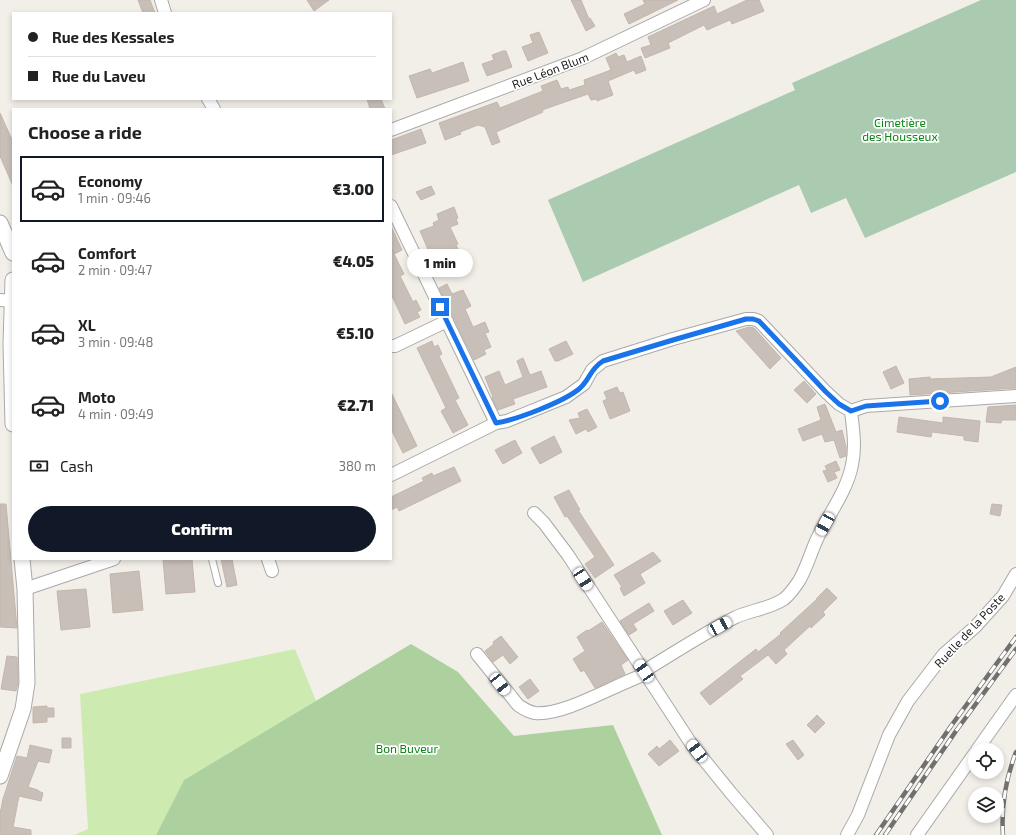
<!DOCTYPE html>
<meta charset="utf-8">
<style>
body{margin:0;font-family:"Exo 2",sans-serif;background:#f2f2f2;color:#222;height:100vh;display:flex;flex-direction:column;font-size:15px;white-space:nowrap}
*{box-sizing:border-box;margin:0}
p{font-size:13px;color:#767676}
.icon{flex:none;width:22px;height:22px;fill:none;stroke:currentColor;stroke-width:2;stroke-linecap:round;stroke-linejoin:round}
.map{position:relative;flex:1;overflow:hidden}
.drawer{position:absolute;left:12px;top:108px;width:380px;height:452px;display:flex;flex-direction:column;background:#fff;border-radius:0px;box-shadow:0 2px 6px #0003}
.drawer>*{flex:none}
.hud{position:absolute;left:12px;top:12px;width:380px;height:88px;border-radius:0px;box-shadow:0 2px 6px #0003;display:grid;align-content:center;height:88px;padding:0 16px;background:#fff}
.tools{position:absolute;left:968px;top:743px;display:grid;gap:8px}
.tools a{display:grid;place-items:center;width:36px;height:36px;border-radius:50%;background:#fff;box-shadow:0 2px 6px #0003;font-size:20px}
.end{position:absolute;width:18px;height:18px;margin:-9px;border:5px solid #1a73e8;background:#fff;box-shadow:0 0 0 2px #fff}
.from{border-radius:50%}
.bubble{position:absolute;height:28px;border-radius:14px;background:#fff;box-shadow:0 2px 6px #0003;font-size:13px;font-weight:800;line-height:28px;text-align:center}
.car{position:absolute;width:12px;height:24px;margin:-12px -6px;border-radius:5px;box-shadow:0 0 3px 1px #0007;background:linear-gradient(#fff 24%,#345 0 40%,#fff 0 76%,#345 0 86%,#fff 0)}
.hud b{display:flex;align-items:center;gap:14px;height:38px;font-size:15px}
.hud b+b{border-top:1px solid #e0e0e0}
.hud i{width:10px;height:10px;background:#222}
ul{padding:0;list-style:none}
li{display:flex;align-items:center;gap:12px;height:66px;margin:0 8px 6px;padding:0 8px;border:2px solid transparent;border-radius:0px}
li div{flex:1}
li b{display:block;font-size:15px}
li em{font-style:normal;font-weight:800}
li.active{border-color:#111827}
li>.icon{width:36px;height:36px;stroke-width:1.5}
h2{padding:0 16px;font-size:18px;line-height:48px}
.pay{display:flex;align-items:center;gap:10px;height:44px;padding:0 16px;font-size:15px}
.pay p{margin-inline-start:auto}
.primary-button{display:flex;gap:8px;margin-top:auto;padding:8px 16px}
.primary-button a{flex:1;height:46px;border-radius:24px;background:#111827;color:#fff;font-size:16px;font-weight:800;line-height:46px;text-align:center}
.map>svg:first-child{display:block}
</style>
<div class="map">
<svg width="1016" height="835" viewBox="0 0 1016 835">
<rect width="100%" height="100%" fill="#f2efe9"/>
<path fill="#cdebb0" d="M295 649 316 701 184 780 156 835H74L88 829 80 694Z"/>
<path fill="#add19e" d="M411 644 458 672 514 736 613 725 662 835H156L184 780Z"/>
<path fill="#aacbaf" d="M981 0H1016V172L865 238 846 198 811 213 799 185 583 282 548 200 795 90 792 83Z"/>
<path fill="#c7bfb8" stroke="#c4b6ab" d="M138 0H150L155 13H143Z
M307 0H329L314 11Z
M571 0H581L589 19 590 18 595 26 586 31Z
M643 0H678L629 24 624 14 645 4Z
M747 0H759L764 11 732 24 730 20 707 30 704 25 668 43 670 48 645 58 641 48 651 45 648 37 714 6 717 14Z
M539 32 548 53 528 61 522 47 533 43 530 35Z
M503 51H506L512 67 487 76 482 64 494 60 492 55Z
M616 53 618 57 624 55 627 62 641 56 646 70 636 74 634 70 608 81 613 95 597 101V99L591 100 588 94 542 110 543 112 496 132 500 142 492 145 485 127 478 125 460 132 461 134 445 140 439 123 497 102 500 108 543 91 541 86 557 80 561 89 568 87 569 90 585 85 584 80 611 70 606 58Z
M463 62 469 81 417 98 409 76 430 69 432 73Z
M367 99H381L385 109H370Z
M0 113 13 142V186L0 156Z
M421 129 426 143 391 155V140Z
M431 186 435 194 421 200 416 192Z
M454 207 458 218 456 219 458 224 450 227 458 244 456 245 459 251 433 261 420 231 434 226 433 223 439 220 437 214Z
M391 226 402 250 394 254 391 247Z
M391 248 404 274 400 276 413 302 416 300 421 310 417 312 420 317 405 324 391 294Z
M447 284 452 294 463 290 471 306 465 309 473 327 485 322 489 332 485 333 491 347 484 350 486 354 474 360 439 288Z
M749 327 754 328 781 358 770 369 736 331Z
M432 341 434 347 438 345 442 354 439 356 459 398 455 400 468 425 453 433 441 411 446 408 417 348Z
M566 341 573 354 558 361H555L549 349Z
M523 358 530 375 541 371 547 387 513 399 515 404 498 410 492 398 493 397 485 377 499 371 505 385 523 377 517 361Z
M896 366 904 383 891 389 883 372Z
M1016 367V388L910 395 909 379 930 377V379L991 377Z
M804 381 816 394 807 403 794 390Z
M617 387 620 393 623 392 630 411 610 419 603 401 607 399 604 392Z
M391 392 417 446 403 453 391 429Z
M825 404 836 432 842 430 846 447V456L840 458 834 440 825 442 822 434 803 441 798 429 821 420 817 407Z
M1016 405V420H1002L1001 423 986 422 988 407Z
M587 409 597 427 588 432 586 429 576 434 569 420 580 418 578 413Z
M899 417 943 423V417L980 421 978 442 964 440V436L932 432 931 437 897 432Z
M554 436 562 452 540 464 531 448Z
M515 440 522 453 503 464 495 450Z
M836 461 840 470 834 472 837 478 828 482 823 471 827 470 825 466Z
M454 467 461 481 399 511 397 507 391 510V497L424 481 422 478 432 473 433 476Z
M569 490 580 510H578L614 565 595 578 585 564 595 557 567 516 565 517 554 497Z
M0 504H6L17 628 0 627Z
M992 504 1002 505 1000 516 990 514Z
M653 552 661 561 640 574 645 583 624 596 620 588 622 587 614 575Z
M163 559H192L195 592 166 594Z
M221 559H232L237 585 227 587Z
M139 571 143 610 113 613 110 574Z
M827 588 837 598 823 612 825 615 811 628 810 626 784 650 787 654 776 664 768 655 740 676 743 679 710 705 700 693 756 649 758 652 781 634 780 633 817 599H816Z
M86 589 90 627 61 630 57 591Z
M683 600 692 613 673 625 664 611Z
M649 603 654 611 633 624 637 630 629 635 620 621Z
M602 622 628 660 621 665 625 674 595 688 584 670 581 672 573 659 585 651 577 637 587 630 588 631Z
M501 636 518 657 510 664 503 655 493 662 485 651 494 644 493 642Z
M7 656 17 657 18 682 16 691 1 689Z
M530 679 539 691 528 699 519 687Z
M47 706V708H54V717H47V722L33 723V707Z
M817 715 825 723 815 733 807 725Z
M62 738H71V748H62Z
M670 740 679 751 659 766 648 754 657 746 659 749Z
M793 740 804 755 798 760 786 744Z
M30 745 52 750 49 763 38 761 28 787 38 790V791L43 793 41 801 19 796 13 827 31 830V835H0V814L3 799 17 756 27 758Z"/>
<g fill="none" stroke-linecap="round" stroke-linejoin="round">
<g stroke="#a9a9a9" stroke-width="8">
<path id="service" d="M212 559 218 583"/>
</g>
<g stroke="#a9a9a9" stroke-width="14">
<path id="minor" d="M161 0 165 13
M208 99 214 109
M391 130 583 58 704 0
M391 206 496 423
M0 300 12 301
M391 346H395L447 321
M391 475 496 423 507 421 566 397 584 384 592 370 603 361 673 339 746 319H753L759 321 826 392 839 404 851 411 866 406 1016 396
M534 513 544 523 568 555 692 745 731 793 767 835
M268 559 272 571
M25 589 114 559
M477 654 518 705C524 709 528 712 535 713 564 716 616 684 646 674
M644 671C674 653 704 633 736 617 751 610 769 609 784 599 790 594 795 587 799 581 807 567 811 552 817 539 828 515 847 491 852 465 856 447 853 428 851 411
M977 750 1016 695
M847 835 858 815 889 735 908 701 944 654 975 627 1003 596 1016 574
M917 835 975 753"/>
</g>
<g stroke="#a9a9a9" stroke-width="17">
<path id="tertiary" d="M0 223 13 253
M13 280 11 344 13 424
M0 776 23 709 27 683 25 589 22 559"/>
</g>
<use href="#service" stroke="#fff" stroke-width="6"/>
<use href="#minor" stroke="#fff" stroke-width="12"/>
<use href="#tertiary" stroke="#fff" stroke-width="15"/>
<g stroke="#707070" stroke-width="4.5">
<path id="rail" d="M876 835 951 726 1016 637
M885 835 956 731 1016 649
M1003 835C1001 807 1006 778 1016 752"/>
</g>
<use href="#rail" stroke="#fff" stroke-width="3" stroke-dasharray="9" stroke-linecap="butt"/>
</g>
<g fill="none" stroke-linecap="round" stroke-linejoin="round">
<path stroke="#1a73e8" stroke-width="5" d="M440 307 496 423C516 420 563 402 579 389 590 380 589 370 603 361L673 340 746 319H753L759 321 826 392 839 404 851 411 866 406 940 401"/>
</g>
<g text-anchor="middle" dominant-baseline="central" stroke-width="3.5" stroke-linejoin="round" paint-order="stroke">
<g font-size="12" fill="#222" stroke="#fff">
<text transform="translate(550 70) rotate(-21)">Rue Léon Blum</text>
<text transform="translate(969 630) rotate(-47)">Ruelle de la Poste</text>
</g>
<g font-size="12" fill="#0c8416" stroke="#fff">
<text x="900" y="122">Cimetière<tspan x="900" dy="14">des Housseux</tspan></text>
<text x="407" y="748">Bon Buveur</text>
</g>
</g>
</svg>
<div class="tools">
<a><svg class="icon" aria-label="locate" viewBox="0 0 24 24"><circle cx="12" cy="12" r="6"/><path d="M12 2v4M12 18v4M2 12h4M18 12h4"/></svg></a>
<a><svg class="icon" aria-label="layers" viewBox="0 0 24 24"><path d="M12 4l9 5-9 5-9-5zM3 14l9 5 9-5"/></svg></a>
</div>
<i class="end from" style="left:940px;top:401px"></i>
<i class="end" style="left:440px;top:307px"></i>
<div class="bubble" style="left:407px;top:249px;width:66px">1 min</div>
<i class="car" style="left:825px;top:524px;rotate:209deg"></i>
<i class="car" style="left:583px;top:579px;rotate:147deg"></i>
<i class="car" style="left:720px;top:626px;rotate:61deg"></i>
<i class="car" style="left:644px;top:671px;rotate:326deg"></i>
<i class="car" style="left:500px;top:684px;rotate:142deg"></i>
<i class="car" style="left:697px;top:751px;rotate:323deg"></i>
<div class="hud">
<b><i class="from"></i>Rue des Kessales</b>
<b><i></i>Rue du Laveu</b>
</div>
<section class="drawer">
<h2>Choose a ride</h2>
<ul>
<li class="active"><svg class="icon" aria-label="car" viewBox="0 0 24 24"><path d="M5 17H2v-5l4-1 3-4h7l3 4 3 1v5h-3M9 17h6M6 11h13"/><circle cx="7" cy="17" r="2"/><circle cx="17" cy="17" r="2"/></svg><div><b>Economy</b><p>1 min · 09:46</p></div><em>€3.00</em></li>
<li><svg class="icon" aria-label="car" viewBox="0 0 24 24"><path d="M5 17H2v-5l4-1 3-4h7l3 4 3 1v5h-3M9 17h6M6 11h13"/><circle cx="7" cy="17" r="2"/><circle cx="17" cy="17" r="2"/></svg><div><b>Comfort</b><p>2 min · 09:47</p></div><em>€4.05</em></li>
<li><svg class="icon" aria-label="car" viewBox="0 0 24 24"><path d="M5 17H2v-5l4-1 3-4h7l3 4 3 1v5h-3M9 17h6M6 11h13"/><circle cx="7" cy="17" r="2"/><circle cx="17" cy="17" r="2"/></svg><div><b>XL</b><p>3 min · 09:48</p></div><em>€5.10</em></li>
<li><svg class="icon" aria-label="car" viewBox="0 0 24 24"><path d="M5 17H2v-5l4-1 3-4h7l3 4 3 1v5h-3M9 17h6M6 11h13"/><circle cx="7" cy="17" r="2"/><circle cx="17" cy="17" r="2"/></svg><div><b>Moto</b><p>4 min · 09:49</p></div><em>€2.71</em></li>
</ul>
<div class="pay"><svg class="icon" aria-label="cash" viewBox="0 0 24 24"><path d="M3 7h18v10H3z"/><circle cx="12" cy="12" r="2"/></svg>Cash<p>380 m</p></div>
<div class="primary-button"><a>Confirm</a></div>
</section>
</div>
